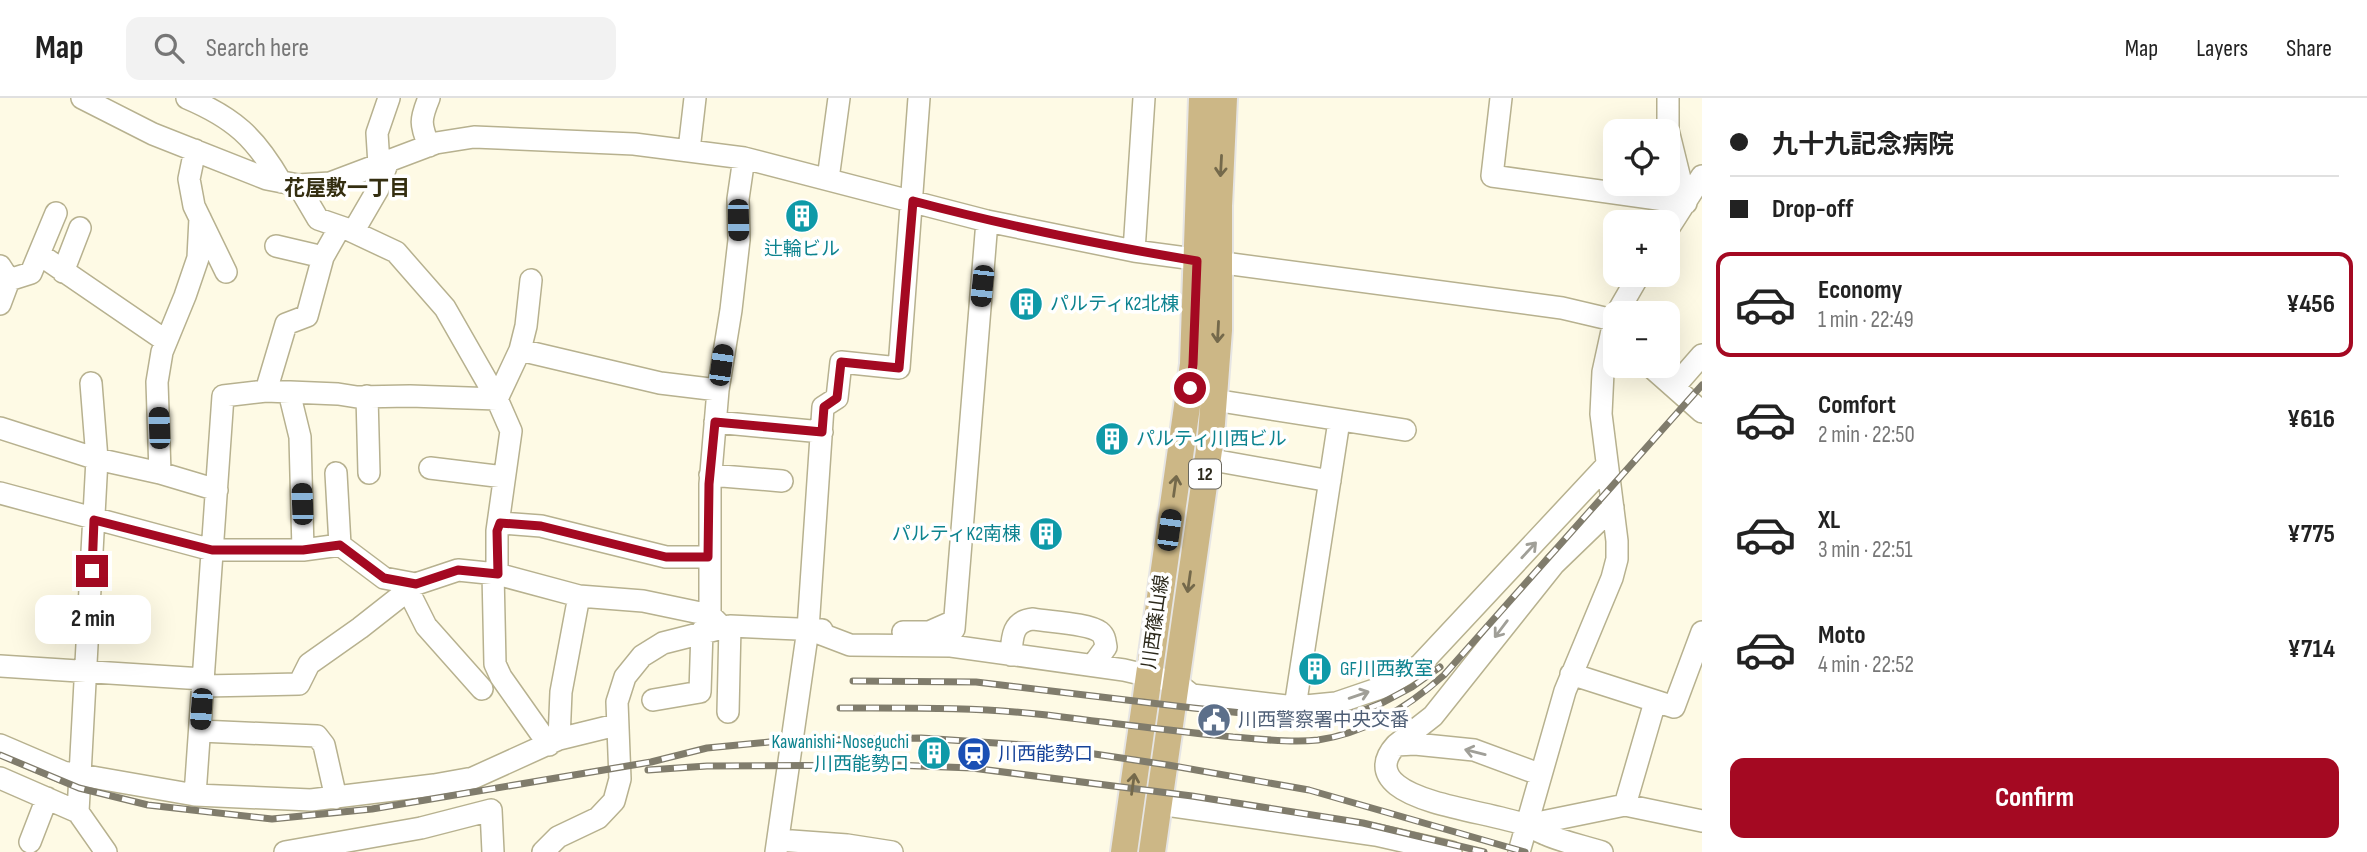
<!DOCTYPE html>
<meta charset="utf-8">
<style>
body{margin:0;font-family:"Sofia Sans Condensed","Noto Sans JP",sans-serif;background:#f2f2f2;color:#222;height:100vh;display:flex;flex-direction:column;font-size:26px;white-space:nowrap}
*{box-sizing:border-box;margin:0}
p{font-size:23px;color:#767676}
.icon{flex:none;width:38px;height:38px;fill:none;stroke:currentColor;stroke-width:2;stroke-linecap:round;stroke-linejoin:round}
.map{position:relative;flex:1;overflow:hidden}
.drawer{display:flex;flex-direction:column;background:#fff;width:665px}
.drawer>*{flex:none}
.hud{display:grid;align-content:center;height:154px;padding:0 28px;background:#fff}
.buttons{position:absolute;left:1603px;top:21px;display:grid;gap:14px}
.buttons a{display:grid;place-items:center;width:77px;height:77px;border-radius:14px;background:#fff;box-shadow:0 7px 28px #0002;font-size:35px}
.end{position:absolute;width:32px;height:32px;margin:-16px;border:9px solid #a40922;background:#fff;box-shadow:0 0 0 4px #fff}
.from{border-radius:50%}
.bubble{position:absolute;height:49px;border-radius:14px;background:#fff;box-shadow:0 7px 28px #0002;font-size:23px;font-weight:700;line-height:49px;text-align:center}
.car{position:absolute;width:21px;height:42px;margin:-21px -10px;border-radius:9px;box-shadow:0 0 5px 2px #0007;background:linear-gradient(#222 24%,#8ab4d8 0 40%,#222 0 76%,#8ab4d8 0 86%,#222 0)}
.hud b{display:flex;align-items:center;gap:24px;height:66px;font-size:26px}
.hud b+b{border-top:2px solid #e0e0e0}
.hud i{width:18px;height:18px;background:#222}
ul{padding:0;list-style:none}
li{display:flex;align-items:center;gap:21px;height:105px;margin:0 14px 10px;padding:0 14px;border:4px solid transparent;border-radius:14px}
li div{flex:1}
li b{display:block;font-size:26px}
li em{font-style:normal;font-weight:700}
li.active{border-color:#a40922}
li>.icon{width:63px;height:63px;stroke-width:1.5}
.action{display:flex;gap:14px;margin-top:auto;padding:14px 28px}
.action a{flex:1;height:80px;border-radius:14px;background:#a40922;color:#fff;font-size:28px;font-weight:700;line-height:80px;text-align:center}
header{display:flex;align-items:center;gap:42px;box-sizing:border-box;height:98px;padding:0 35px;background:#fff;border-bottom:2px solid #e0e0e0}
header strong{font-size:33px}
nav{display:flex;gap:38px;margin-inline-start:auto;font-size:24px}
.search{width:490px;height:63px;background:#f2f2f2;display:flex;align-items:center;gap:18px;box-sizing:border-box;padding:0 24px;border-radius:14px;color:#767676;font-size:26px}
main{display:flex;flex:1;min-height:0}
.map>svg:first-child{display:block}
</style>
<header>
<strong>Map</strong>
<div class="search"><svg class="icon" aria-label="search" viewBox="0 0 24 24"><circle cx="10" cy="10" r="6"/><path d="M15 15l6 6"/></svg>Search here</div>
<nav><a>Map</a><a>Layers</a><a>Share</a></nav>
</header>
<main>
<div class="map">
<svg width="1702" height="754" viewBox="0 0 1702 754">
<rect width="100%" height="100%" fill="#fefae5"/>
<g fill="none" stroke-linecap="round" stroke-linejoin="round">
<g stroke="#b7b18f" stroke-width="24">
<path id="minor" d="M82 0 153 36 267 81 298 87 330 85 436 45 474 39 634 46 744 60 987 123 1134 153 1562 210 1613 222
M187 0C234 20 255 39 281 84
M1501 0 1492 78 1686 105 1668 32V0
M429 48C420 26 420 22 429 0
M195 52 189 81 194 108 226 174
M689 52 695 0
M379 67 377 35 389 0
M828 81 839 0
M298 87 318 121 347 131 396 154 445 210 497 301 511 333 497 433V476
M1668 131 1702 78
M353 134 378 91 388 63
M276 148 323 159
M1134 153 1144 0
M39 156 166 243
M0 168 9 182 31 175 56 115
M63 174 80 130
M0 206 9 182
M1617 215 1639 177
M520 252 526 228 531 182
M1650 268 1702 314
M1674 289 1702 257
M266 293 286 226 307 218 323 159 340 129
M289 294 300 339 303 452
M367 298 369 375
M1214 302 1405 332
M715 324 822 334
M0 330 97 361 160 375 217 392
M1207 361 1330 383
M430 370 504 379
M160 375 157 284 162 254 185 198 198 160 200 120
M336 375 340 447
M710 377 782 383
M0 395 212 452H303L340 447 384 480 416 486 458 472 497 476 579 498 643 503 710 517 722 529
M500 425 541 428 666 459H708
M493 475 495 566 501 579 549 647
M408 492 426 528 482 591
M710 517V386L718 292 731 212 739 142 738 101 744 60
M808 531 850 547 951 548 1124 572 1175 584 1192 597 1295 609 1336 605 1386 588 1420 567 1606 368
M903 534H929L954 523
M951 535 954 531 987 123
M1011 557C1012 540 1012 523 1033 521 1049 524 1088 525 1100 534 1105 538 1105 543 1106 549L1093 567
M0 568 203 581
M1571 576 1674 609 1702 534
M203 588 299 586 309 566 360 530 416 486
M653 602 700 594 702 533
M1295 609 1339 323
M728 614 730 528
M200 633 317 638 324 647 336 700
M559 641 561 594 579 498
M0 647 63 674 195 697 311 702 434 687 473 680 559 641 616 627
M1396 647 1433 618 1554 466 1613 409
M1539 676 1474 652 1415 646 1396 647C1384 660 1381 674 1397 687 1423 708 1492 715 1526 727 1533 729 1539 734 1545 736 1563 744 1583 748 1602 754
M0 680 78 714 106 754
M195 697 223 298 266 293 338 296 357 299 410 298 497 301 520 252 660 285 718 292
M1159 706 1376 737 1451 754
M1625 707 1655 604
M78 714 97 361 91 285
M1527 727 1625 707 1702 723
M778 742 847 747 892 754
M30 744 47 700
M285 754 421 730 491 712 493 754
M543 754 558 739 598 720 614 703 620 681 617 604 625 579 642 558 663 545 730 528 822 532
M776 754 808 531 823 309 837 300 841 264 899 270 919 0
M1519 754 1565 593 1612 480 1617 461V443L1601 316 1603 274 1615 219"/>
</g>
<g stroke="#e6e5e4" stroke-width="30">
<path id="major" d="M1124 754 1193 266 1202 0
M1152 754 1211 338 1219 232V108L1224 0"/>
</g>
<use href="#minor" stroke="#fff" stroke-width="21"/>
<use href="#major" stroke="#ccb786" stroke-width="26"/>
<g stroke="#807c6c" stroke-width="7">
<path id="rail" d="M853 583 976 584 1193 610 1293 620H1328L1359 614 1382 605 1412 589 1440 569
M840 610C909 610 978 609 1047 617 1109 625 1171 633 1233 639 1261 641 1290 645 1318 642 1367 635 1408 609 1444 577L1702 287
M0 657 79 690 148 707 272 721 372 711 651 664 707 650 779 643 921 640 1041 648 1168 667 1309 692 1525 754
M648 672 707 668 893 667 972 670 1192 698 1363 725 1484 754"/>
</g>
<use href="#rail" stroke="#fff" stroke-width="4.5" stroke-dasharray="13" stroke-linecap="butt"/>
</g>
<defs><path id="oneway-shaft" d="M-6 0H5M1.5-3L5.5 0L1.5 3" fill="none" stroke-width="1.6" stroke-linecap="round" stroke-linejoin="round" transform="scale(1.75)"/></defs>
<g stroke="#74694b">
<use href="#oneway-shaft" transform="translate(1221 68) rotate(93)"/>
<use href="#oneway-shaft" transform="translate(1218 234) rotate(93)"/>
<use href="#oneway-shaft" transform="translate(1175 388) rotate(-82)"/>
<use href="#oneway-shaft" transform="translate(1189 484) rotate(98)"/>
<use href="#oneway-shaft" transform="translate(1133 686) rotate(-82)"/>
</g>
<g stroke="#a09f98">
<use href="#oneway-shaft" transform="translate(1529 452) rotate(-47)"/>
<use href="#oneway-shaft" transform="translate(1501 531) rotate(127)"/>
<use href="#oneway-shaft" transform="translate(1359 597) rotate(-19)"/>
<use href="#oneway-shaft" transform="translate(1475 654) rotate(-166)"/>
</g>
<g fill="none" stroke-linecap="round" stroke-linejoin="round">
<path stroke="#a40922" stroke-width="9" d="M92 473 94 422 212 452H303L340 447 384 480 416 486 458 472 498 476 497 433 500 425 541 428 666 459H708L709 386 715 324 822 334 824 309 837 300 841 264 899 270 913 103C1007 128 1101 147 1197 163L1193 266 1190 290"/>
</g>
<defs>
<g id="building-disc" transform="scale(1.75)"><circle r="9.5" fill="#0f9aa8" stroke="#fff"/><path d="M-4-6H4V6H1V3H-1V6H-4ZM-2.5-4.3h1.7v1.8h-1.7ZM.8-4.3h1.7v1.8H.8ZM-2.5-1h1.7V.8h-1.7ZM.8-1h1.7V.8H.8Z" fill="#fff"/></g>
<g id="civic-disc" transform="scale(1.75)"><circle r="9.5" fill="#5c6f8a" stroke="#fff"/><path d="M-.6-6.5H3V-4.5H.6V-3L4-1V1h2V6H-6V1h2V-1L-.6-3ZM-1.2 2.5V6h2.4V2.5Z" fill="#fff"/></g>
<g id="station-disc" transform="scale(1.75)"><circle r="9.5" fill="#1a4fb4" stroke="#fff"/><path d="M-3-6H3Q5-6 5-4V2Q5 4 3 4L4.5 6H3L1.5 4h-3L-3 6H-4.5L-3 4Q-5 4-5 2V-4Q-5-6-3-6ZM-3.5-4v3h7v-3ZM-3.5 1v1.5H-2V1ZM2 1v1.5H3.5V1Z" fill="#fff"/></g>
</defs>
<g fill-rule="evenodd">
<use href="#building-disc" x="802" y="118"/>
<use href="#building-disc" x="1026" y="206"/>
<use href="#building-disc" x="1112" y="341"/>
<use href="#building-disc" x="1046" y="436"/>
<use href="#building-disc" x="1315" y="571"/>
<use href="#civic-disc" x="1214" y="622"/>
<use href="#building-disc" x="934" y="655"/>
<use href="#station-disc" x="974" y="656"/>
</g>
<g text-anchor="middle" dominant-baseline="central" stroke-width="7" stroke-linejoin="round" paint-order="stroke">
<rect fill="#fff" stroke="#6b695f" stroke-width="2" x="1189" y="361.5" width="32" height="29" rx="5"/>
<g font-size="18" font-weight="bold" fill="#2c291b">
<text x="1205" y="376">12</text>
</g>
<g font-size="19" fill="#0d838f" stroke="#fff" text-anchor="start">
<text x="802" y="151" text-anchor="middle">辻輪ビル</text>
<text x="1050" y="206">パルティK2北棟</text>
<text x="1136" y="341">パルティ川西ビル</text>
<text x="1021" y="436" text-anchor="end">パルティK2南棟</text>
<text x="1340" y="571">GF川西教室</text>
<text x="909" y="644" text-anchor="end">Kawanishi-Noseguchi<tspan x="909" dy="22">川西能勢口</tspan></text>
</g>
<g font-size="19" fill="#2c291b" stroke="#fff">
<text transform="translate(1156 524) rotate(-82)">川西篠山線</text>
</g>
<g font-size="19" fill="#4e5e75" stroke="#fff" text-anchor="start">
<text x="1238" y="622">川西警察署中央交番</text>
</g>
<g font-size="19" fill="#164399" stroke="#fff" text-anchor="start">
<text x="998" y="656">川西能勢口</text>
</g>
<g font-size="21" font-weight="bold" fill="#342e10" stroke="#fff">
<text x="347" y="90">花屋敷一丁目</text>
</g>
</g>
</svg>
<div class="buttons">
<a><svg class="icon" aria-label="locate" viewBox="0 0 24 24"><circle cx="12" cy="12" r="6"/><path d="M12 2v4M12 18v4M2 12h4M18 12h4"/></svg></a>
<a>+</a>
<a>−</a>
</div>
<i class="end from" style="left:1190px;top:290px"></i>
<i class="end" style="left:92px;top:473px"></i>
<div class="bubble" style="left:35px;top:497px;width:116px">2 min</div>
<i class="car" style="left:738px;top:122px;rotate:179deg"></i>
<i class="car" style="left:982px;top:188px;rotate:186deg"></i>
<i class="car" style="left:721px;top:267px;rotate:8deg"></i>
<i class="car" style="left:159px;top:330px;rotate:358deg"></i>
<i class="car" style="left:302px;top:406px;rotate:358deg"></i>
<i class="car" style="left:1169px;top:432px;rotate:8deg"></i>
<i class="car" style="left:201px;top:611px;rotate:184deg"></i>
</div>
<section class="drawer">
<div class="hud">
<b><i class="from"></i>九十九記念病院</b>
<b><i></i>Drop-off</b>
</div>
<ul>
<li class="active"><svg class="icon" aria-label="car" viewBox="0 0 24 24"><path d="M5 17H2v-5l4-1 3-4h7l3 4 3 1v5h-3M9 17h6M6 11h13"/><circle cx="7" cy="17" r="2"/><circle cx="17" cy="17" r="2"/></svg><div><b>Economy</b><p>1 min · 22:49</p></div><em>¥456</em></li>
<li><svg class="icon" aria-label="car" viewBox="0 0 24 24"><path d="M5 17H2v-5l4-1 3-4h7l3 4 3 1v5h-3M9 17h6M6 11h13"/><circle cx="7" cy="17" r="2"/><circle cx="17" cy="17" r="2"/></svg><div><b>Comfort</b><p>2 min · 22:50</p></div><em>¥616</em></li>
<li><svg class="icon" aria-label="car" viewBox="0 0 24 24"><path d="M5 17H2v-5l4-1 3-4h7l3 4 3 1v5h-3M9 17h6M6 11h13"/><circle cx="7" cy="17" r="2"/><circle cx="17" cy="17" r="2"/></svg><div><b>XL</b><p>3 min · 22:51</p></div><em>¥775</em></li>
<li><svg class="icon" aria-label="car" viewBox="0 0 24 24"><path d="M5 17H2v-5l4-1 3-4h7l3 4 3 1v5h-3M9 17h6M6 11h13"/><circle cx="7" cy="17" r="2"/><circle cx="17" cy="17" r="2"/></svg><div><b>Moto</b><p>4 min · 22:52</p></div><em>¥714</em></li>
</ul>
<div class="action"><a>Confirm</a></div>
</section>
</main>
